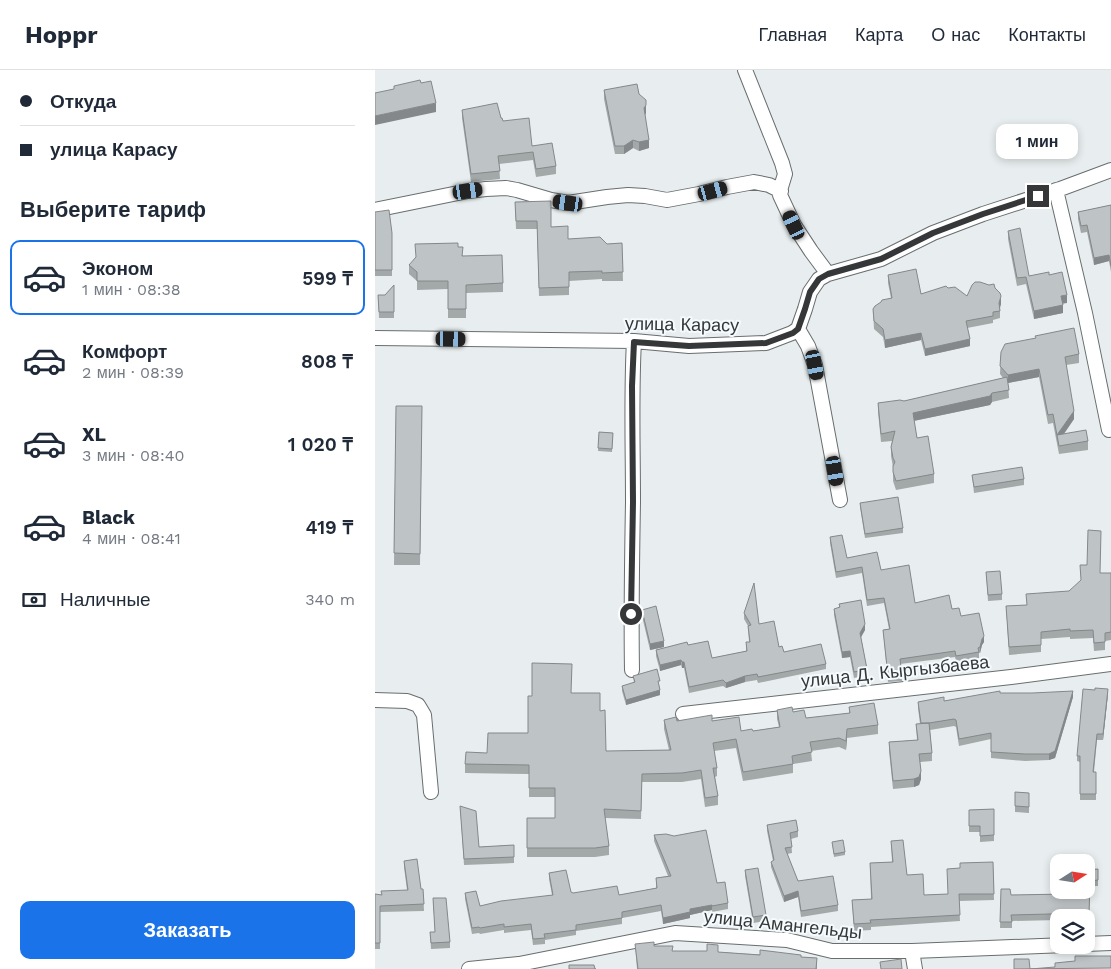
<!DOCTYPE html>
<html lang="ru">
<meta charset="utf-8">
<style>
body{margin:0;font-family:"Work Sans",sans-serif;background:#f6f6f7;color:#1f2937;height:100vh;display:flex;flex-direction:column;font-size:19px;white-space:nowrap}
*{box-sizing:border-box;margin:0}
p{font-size:16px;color:#747a83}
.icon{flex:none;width:28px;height:28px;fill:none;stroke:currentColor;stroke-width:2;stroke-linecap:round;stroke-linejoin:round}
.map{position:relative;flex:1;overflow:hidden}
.sheet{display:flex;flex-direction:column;background:#fff;width:375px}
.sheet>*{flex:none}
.banner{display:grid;align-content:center;height:110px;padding:0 20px;background:#fff}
.needle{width:32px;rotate:78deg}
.controls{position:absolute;left:675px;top:784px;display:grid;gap:10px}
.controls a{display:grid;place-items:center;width:45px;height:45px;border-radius:10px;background:#fff;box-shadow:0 2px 8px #0003;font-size:25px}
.end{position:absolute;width:22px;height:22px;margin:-11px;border:6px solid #353738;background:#fff;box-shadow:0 0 0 2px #fff}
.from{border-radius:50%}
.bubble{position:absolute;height:35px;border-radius:10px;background:#fff;box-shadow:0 2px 8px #0003;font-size:16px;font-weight:600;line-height:35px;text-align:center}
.car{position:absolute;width:15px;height:30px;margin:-15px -8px;border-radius:6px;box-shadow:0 0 4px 1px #0007;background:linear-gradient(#222 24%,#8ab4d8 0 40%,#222 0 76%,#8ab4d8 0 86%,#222 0)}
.banner b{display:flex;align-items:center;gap:18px;height:48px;font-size:19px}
.banner b+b{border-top:1px solid #e0e1e3}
.banner i{width:12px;height:12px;background:#1f2937}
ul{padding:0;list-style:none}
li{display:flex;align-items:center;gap:15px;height:75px;margin:0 10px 8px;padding:0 10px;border:2px solid transparent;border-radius:10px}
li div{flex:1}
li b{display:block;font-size:19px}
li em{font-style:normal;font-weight:600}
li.selected{border-color:#1a73e8}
li>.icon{width:45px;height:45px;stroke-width:1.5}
h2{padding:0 20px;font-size:22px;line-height:60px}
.pay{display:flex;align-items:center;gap:12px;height:55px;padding:0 20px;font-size:19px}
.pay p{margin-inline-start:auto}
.action{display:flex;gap:10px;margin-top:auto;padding:10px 20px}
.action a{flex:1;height:58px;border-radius:10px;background:#1a73e8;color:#fff;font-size:20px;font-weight:600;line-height:58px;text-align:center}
header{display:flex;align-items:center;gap:30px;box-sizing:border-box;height:70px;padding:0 25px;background:#fff;border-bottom:1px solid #e0e1e3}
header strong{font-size:24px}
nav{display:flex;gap:28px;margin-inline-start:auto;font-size:18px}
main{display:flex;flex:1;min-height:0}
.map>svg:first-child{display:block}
</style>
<header>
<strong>Hoppr</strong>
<nav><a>Главная</a><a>Карта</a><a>О нас</a><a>Контакты</a></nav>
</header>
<main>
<section class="sheet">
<div class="banner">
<b><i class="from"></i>Откуда</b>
<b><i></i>улица Карасу</b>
</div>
<h2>Выберите тариф</h2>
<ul>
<li class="selected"><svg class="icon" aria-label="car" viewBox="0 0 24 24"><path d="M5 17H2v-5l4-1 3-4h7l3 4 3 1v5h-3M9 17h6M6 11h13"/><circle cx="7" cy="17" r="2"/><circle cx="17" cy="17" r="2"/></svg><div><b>Эконом</b><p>1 мин · 08:38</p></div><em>599 ₸</em></li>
<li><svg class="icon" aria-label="car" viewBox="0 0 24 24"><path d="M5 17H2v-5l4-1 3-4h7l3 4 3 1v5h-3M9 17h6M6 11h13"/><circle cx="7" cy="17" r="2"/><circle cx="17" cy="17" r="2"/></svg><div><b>Комфорт</b><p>2 мин · 08:39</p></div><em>808 ₸</em></li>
<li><svg class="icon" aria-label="car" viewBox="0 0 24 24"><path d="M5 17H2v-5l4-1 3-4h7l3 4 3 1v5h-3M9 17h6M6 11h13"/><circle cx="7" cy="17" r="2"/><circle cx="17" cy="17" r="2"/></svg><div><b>XL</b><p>3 мин · 08:40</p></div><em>1 020 ₸</em></li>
<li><svg class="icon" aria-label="car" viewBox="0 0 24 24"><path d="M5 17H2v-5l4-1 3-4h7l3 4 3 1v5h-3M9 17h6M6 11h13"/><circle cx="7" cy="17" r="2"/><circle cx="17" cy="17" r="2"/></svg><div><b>Black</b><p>4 мин · 08:41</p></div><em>419 ₸</em></li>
</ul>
<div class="pay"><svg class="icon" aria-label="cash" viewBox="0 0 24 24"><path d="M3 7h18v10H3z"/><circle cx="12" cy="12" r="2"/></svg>Наличные<p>340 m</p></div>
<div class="action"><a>Заказать</a></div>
</section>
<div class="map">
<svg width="736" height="899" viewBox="0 0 736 899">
<rect width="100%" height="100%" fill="#e8eeef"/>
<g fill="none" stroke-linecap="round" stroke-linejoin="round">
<g stroke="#686d6e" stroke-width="16">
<path id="minor" d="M370 0 407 93 410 104 406 117 405 125 419 155 436 181 453 204
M681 120 710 243 734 360
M0 140 93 121 111 119 131 118 142 120 176 130 193 133 232 127 253 125 270 126 292 130 324 124 352 117 379 112 394 115 406 121
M423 259 433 276 440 295 465 430
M0 268 259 271 314 276 391 273 417 263 423 259 430 239 435 222 444 209 453 204 506 189 558 163 608 144 685 119 736 100
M257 600C256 543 257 488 258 432 258 378 256 325 259 271
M0 630 32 631 43 635 49 645 56 722
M308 644 636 607 736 594
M711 874 736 873
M537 881 540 899
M94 899 144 894 300 863 412 870 457 881H537L691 875"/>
</g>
<use href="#minor" stroke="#fff" stroke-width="14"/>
</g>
<path fill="#a3a8a9" d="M229 20 264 24 271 43 270 45 274 78 264 81 258 78 249 84H240L229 29Z
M87 40 126 48 128 51 181 96V104L161 107 158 90 124 94 125 109 96 112 87 48Z
M140 132 193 169 232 174 247 173 248 211H227V209L194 211V225L164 226 162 159H141Z
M736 135V202L734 191 719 195 712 162 706 163 703 149V142Z
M0 142 17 163V206H0Z
M633 161 654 206 674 205 692 233H687L688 243 659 249 651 214 642 216 633 169Z
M83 177 88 186 128 213V222L91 223V248H73V219L42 220V211L34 204V195Z
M513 205 546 224 573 218 592 226 620 218 626 234 625 238V248L618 250V253L592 258 595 276 550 286 546 270 510 278 508 267 499 259 498 239 506 232 516 228 513 213Z
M19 215V248H4L3 225H10Z
M626 282 704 284V293L691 295 699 349 689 364 713 371V380L684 384 678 353 673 354 664 307 633 313 634 328 617 332 615 335 539 351 542 368 559 404V413L521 420 518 411V397L516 386V377L517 371 506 372 503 342V333L529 331 628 308 625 304Z
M21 336H47L45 495H19Z
M224 362 238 363 237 382 223 381Z
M597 405 649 409V415L599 423Z
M485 433 528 458V463L490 468 485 437Z
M455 467 472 488 506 500 540 533 577 539 586 546 609 572 607 575 605 583H604V588L581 591 580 587 525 594 527 611 513 612 508 560 514 559 509 533 492 536 487 503 461 508 455 473Z
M611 502 627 524V530L613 531Z
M725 503H736V570L730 571V580L719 581 718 568 695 569V567L666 569V582L634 585 631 536 651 535 694 521Z
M464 534 490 560 486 567 492 599V605L479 608 475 587 467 588 459 545V539L464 538Z
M267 540 289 577 275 580 267 546Z
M369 543 384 554 409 582 451 594V599L383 613 382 610 370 612 351 618 348 616 314 623 309 598H307L306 595 285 601 281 586V580L313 575 337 588 371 581V572H374L373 556 369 549Z
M258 606 285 616H284L285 625 251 635 247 621V616L259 613Z
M197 623 225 641 231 681 294 680 289 659V650L337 651 366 661H378L404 657 402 649V640L418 642 431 648 474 643V637L503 655V664L472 668 471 680 464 677 436 681 437 691 418 694V703L368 711 361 678 339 681 342 698V706L340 707 343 726V735L330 737 326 709 307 712H267L266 749 230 748 234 776V785L220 787H152V748H180V727H154V704L90 703V694L153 663 157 626Z
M625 623 698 627 680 688 674 690 650 691 616 688V669L584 676 581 657 579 656 555 660 557 683V691L545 692 546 709 544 715 539 717 518 719 514 681V672L542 670 541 654H545L543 638V632L569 631Z
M733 624 728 670H722L719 702H721V730H705V692L702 691V686Z
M640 722 654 723V743L640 742Z
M85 736 104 777 139 775V793L89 795Z
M619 739V771L605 772V762H594V740Z
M392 755 423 761V767L416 769 417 783 412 784 423 811 463 835V841L426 847 423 827 409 832 396 797V792L398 791 392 761Z
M279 765 342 813 353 833V839L337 842V840L315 845V848L288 854 286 841 247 848V854L201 861V865L170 870V874L158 875 156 860 129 863V860L105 864 104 863 97 864 90 829V823L105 836 177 825 174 809V803L196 822 198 823 244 825 281 818V808L293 806 279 771Z
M516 771 532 805 549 825 573 824 585 798 618 792 619 830 584 831 585 851 496 857V860L479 861 477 830 496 829 495 793 517 792Z
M457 772 470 782V785L459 787Z
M29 791 46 819H48L49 841 5 842V879H0V824L7 825 32 820 29 797Z
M723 799V816H715L714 849H711V848H684V850L637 851V858H625L626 819 636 825 691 824 711 800Z
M370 800 391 845V851L378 853 370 806Z
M58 828 75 872V878L56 879 55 862H60Z
M260 874 279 876 297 881 343 882 442 888V899H262Z"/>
<path fill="#85888a" d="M61 33V42L0 55V46Z
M271 35V43L269 47V38Z
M258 70V78L249 84V76Z
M274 70V78L264 81V72Z
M734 185V191L719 195V188Z
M692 225V233L686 234V226Z
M626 226V234L624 240V233Z
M688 235V243L659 249V241Z
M546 263V270L510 278V270Z
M595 269V276L550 286V279Z
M664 299V307L633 313V305Z
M617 323V332L615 335 538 351V343Z
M699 341V349L683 372 682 365Z
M490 554V560L485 569V563Z
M609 566V572L607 575 605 583V577L607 569Z
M289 571V577L275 580V574Z
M475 581V587L467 588V582Z
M306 590V595L285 601V595Z
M307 592H309V598H307Z
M370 606V612L351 618V613Z
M733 619V624L728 670V664Z
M285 620V625L251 635V630Z
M698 621V627L680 688 674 690V684Z
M472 659V668L471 680V671Z
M546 701V709L544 715 539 717V709Z
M423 821V827L409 832V826Z
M337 835V840L315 845V848L288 854V848L315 839Z"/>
<path fill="#bec3c5" stroke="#85888a" d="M45 10 46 13 56 11 61 33 0 46V23L19 19V16Z
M262 14 264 24 271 30V35L269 38 274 70 264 72 258 70 249 76H240L229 20Z
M122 33 126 48H127L128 51 154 48 157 76 177 73 181 96 161 99 158 82 123 86 125 101 96 104 87 40Z
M176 131V157L193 156V169L225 167 232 174 247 173 248 202 227 203V201L194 202V217L164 218 162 151H141L140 132Z
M736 135V196L734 185 719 188 712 155 706 156 703 142Z
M14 140 17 163V200H0V142Z
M645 158 654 206 674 202V205L687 202 692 225 686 226 688 235 659 241 651 207 642 208 633 161Z
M83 173V177H88L87 186 127 185 128 213 91 215V239H73V211H42V202L34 195 41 187 40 174Z
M541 199 546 224 571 216 573 218 580 217 592 226 597 215 600 212H605L614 215 619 214 620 218 625 223 626 226 624 233 625 241 618 242V246L591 251 595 269 550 279 546 263 510 270 508 259 499 251 498 239 500 236 506 232 507 230 517 228 513 205Z
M19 215V242H4L3 225H10Z
M699 258 704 284 690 287 699 341 682 365 711 360 713 371 684 376 678 344 673 345 664 299 633 305 625 296 626 282 630 274 661 268 660 266Z
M632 307 634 320 617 323 615 326 538 343 542 368 553 366 559 404 521 411 518 402V396L520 392 518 388 516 377 520 361 506 364 503 333 525 330 529 331Z
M21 336H47L45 484 19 483Z
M224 362 238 363 237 379 223 378Z
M647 397 649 409 599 417 597 405Z
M523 427 528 458 490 464 485 433Z
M713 460 726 461 725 503H736V562L730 563V572L719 573 718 560 695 561V559L666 562V575L634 577 631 536 652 535 651 524 694 521 706 510 705 495H712Z
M467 465 472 488 502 482 506 500 534 495 540 533 574 525 577 539 584 538 586 546 604 543 609 566 607 569 605 577 603 578 604 582 581 586 580 581 525 589 527 605 513 606 508 560 515 559 509 528 492 530 487 497 461 502 455 467Z
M625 501 627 524 613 525 611 502Z
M379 513 384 554 399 551 404 577 407 576 409 582 446 574 451 594 383 607 382 604 370 606 351 613 348 610 314 617 309 592H307L306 590 285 595 281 580 312 572 313 575 333 571 337 588 372 581 371 572H375L373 556 376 555 369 543Z
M486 530 490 554 485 563 492 599 479 602 475 581 467 582 459 539 465 537 464 534Z
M281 536 289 571 275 574 267 540Z
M157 593 197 594 196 623H225V641L230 640 231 681 296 680 289 650 301 647 302 651 337 645V651L364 647 366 661 377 659 378 661 405 657 402 640 417 637 418 642 429 640 431 648 475 643 474 637 499 633 503 655 472 659 471 671 464 668 435 672 437 682 417 686 418 694 368 702 361 669 338 673 342 698H338L343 726 330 728 326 700 307 703 267 704 266 741 229 739 234 776 220 778H152V748H180V718H154V695L90 694 91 682 112 683 113 663H153V626H157Z
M282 599 285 611H283L285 620 251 630 247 616 260 612 258 606Z
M720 618 733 619 728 664H722L718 702H721V724H705V686H702L708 619 720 620Z
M625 621V623H657L698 621 680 681 674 684H650L616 682V663L584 669 581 650 579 649 554 653H546L543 632 569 627V631Z
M554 653 557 683 544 684 546 701 544 707 539 709 518 711 514 672 543 670 541 654Z
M640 722 654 723V737L640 736Z
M85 736 101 741 104 777 139 775V787L89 789Z
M619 739V765L605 766V756H594V740Z
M421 750 423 761 415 763 417 777 410 778 423 811 458 806 463 835 426 841 423 821 409 826 396 792 399 790 392 755Z
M331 760 342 813 350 812 353 833 337 836V835L315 839V842L288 848 286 835 247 842V848L201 855V860L169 864 170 868 158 869 156 854 129 857V854L105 858 104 857 97 858 90 823 101 821 105 836 126 831 178 825 174 803 191 800 196 822 198 823 242 816 244 825 282 818 281 808 296 806 279 765 291 764 299 766Z
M468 770 470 782 459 784 457 772Z
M528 770 532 805 548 804 549 825 573 824 572 799 585 798V793L618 792 619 824H584L585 845 495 850 496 853 479 854 477 830 497 829 495 793 518 792 516 771Z
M42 789 46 819H48L49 834 5 836V873H0V824L7 825 6 821 33 820 29 791Z
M383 798 391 845 378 847 370 800Z
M723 799V810L715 811 714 843 636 845 637 852H625L626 819H635L636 825 691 824V823H693V820H711V800Z
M58 828H71L75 872 56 873 55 862H60Z
M279 872V876H298L297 881H332V874L343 875V882L385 885V880L426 885V887L442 888 441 899H263L260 874Z
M700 886H736V898L639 899V889H654L655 899 680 897V893L700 891Z
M526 889 527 899H506L505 892Z
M194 895H219L220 899H221H194Z"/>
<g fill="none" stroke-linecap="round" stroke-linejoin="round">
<path stroke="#353738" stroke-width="6" d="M256 544 258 432 257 316 259 272 314 276 391 273 418 263 423 259 430 239 435 222 444 209 453 204 506 189 558 163 608 144 663 126"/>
</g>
<g text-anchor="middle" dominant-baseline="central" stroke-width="4" stroke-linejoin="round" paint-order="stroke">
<g font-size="18" fill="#353738" stroke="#f5fbfd">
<text transform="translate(307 254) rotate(1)">улица Карасу</text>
<text transform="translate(520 601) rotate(-6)">улица Д. Кыргызбаева</text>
<text transform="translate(408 854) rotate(6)">улица Амангельды</text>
</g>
</g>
</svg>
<div class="controls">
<a><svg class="needle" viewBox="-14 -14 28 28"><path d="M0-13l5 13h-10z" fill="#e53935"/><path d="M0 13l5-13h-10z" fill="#747a83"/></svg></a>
<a><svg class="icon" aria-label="layers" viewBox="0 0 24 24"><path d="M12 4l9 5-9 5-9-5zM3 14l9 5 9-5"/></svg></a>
</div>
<i class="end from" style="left:256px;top:544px"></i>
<i class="end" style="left:663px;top:126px"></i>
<div class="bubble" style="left:621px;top:54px;width:82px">1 мин</div>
<i class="car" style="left:93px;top:121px;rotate:82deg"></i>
<i class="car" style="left:338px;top:121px;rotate:75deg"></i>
<i class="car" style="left:193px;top:133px;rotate:278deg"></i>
<i class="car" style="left:419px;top:155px;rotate:335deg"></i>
<i class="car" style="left:76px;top:269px;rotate:91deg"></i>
<i class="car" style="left:440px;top:295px;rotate:169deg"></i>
<i class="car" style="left:460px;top:401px;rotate:171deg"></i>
</div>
</main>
